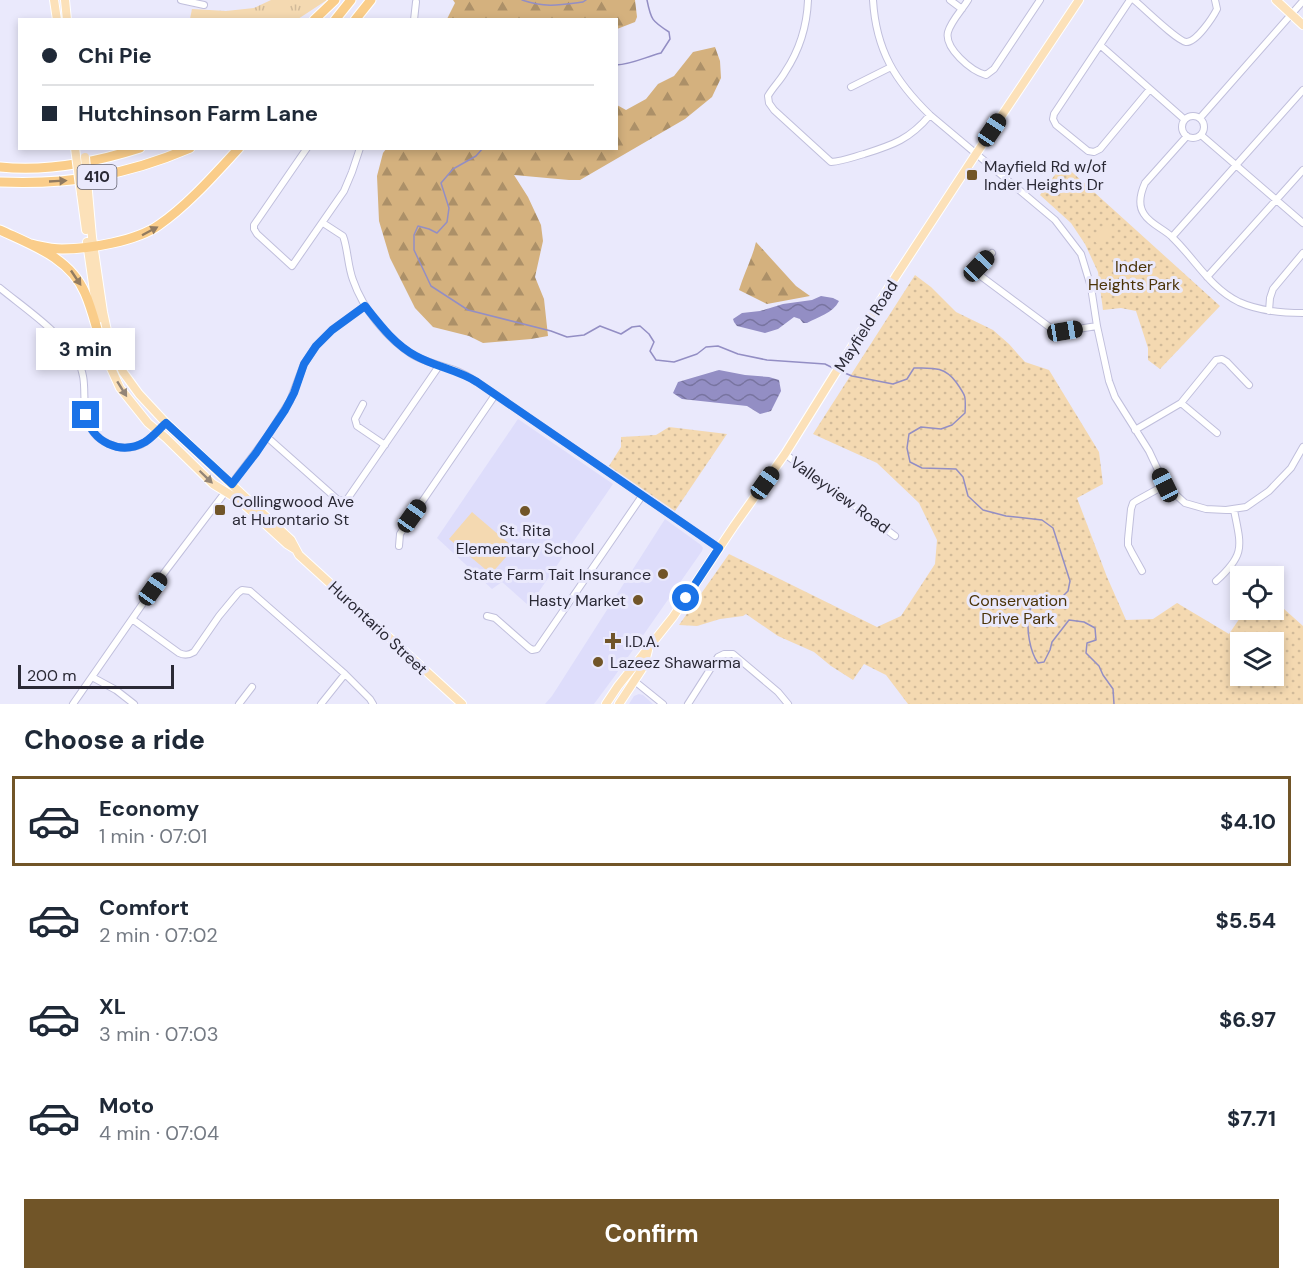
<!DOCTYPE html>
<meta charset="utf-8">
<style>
body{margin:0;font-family:"DM Sans",sans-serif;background:#f2f2f3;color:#1f2937;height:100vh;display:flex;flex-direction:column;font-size:22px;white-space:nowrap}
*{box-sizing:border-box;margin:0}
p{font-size:20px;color:#747a83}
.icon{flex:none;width:33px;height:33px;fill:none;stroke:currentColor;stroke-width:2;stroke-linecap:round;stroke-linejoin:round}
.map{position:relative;height:704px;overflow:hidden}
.side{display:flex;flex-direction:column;background:#fff;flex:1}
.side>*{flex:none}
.banner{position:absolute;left:18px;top:18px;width:600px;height:132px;border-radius:0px;box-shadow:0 3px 9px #0003;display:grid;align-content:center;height:132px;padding:0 24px;background:#fff}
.controls{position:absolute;left:1230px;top:566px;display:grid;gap:12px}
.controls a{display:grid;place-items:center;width:54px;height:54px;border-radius:0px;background:#fff;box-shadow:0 3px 9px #0003;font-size:30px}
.scale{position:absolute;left:18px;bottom:15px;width:156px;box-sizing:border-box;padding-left:6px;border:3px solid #2a2935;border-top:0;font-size:16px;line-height:21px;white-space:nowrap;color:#2a2935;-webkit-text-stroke:4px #eae9fc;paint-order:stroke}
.end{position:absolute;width:27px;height:27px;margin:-14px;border:8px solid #1a73e8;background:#fff;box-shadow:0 0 0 3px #fff}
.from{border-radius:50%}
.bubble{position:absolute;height:42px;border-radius:0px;background:#fff;box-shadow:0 3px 9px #0003;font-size:20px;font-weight:700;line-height:42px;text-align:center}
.car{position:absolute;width:18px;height:36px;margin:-18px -9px;border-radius:8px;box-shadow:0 0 4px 2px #0007;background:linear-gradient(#222 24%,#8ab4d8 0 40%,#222 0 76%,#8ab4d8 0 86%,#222 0)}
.banner b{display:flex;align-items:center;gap:21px;height:57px;font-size:22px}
.banner b+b{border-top:2px solid #e0e1e3}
.banner i{width:15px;height:15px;background:#1f2937}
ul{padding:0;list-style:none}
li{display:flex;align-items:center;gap:18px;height:90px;margin:0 12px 9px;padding:0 12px;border:3px solid transparent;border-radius:0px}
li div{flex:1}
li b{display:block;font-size:22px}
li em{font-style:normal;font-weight:700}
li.active{border-color:#715528}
li>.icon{width:54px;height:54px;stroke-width:1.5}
h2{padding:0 24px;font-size:27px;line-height:72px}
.primary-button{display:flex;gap:12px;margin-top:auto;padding:12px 24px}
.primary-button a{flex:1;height:69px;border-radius:0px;background:#715528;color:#fff;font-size:24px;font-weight:700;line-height:69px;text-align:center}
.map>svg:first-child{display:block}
</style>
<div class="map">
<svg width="1303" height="704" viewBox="0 0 1303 704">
<defs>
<pattern id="grass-tufts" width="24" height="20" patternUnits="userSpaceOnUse" patternTransform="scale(1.5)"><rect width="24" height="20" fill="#f4d9b1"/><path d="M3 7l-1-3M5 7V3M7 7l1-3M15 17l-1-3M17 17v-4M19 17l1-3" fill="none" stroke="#d1ba99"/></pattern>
<pattern id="forest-firs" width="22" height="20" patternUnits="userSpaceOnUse" patternTransform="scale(1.5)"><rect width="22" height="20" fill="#d4b17e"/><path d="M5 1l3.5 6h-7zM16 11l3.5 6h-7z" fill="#ac9068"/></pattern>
<pattern id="park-dots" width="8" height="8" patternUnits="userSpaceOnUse" patternTransform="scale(1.5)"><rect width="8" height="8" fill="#f4d9b1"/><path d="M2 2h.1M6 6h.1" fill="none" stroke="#d1ba99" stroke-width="1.8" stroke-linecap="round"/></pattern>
<pattern id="water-waves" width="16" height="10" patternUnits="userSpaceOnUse" patternTransform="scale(1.5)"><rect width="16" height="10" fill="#938ec4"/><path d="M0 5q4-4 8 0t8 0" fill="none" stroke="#7874a0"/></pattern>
</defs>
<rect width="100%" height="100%" fill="#eae9fc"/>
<path fill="#deddfb" d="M518 419 613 484 529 606 502 582 492 589 437 538Z
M665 519 701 545 703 548 702 551 614 677 594 704H545L552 696Z
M639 694 643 695 653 704H629L634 696Z"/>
<path fill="url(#grass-tufts)" d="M271 0H327L298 19H190L192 9 226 11 254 8Z"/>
<path fill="url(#forest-firs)" d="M453 0H635L637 17 635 22 617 29 616 20 447 19 455 3Z
M715 47 720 61 721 78 712 97 685 119 580 180H569L514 175 528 197 541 225 543 241 535 277 544 299 548 336 531 339 483 343 469 336 433 327 415 308 390 258 379 221 377 176 383 153 386 149 616 148 617 105 626 110 646 99 658 84 674 76 693 52Z
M756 242 796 286 810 296 767 304 739 290C744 273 752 259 756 242Z"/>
<path fill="url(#park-dots)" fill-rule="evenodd" d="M1063 164 1220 306 1160 369 1148 360V348L1136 311 1121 308 1103 310 1098 272 1085 244 1071 223 1040 195Z
M915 275 931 287 956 312 993 330 1009 344 1025 362 1049 370 1099 452 1103 484 1077 498 1107 577 1126 620 1153 619 1177 603 1229 634 1246 609H1274V600L1303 626V704H908L886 675 864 664 853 680 831 666 814 652 778 636 746 614 743 616 720 619 697 626 679 625 729 554 877 627 901 616 935 564 937 540 919 503 877 463 813 434ZM1240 642H1274V675H1240Z
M669 427 727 434 675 511 609 466 621 447V437L656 435Z"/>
<path fill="#f4d9b1" d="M1107 223 1116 230 1101 247 1092 239Z
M472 512 514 548 491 574 449 539Z"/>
<path fill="url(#water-waves)" d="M821 296 833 298 839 301C833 313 818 317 807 323H803L800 319 794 317 778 329 765 333 737 326 734 322 733 319 742 313 760 311 783 304 812 300Z
M719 370 745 375 769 377 779 380 781 391 771 411 760 414 747 406 682 399 673 393 678 382Z"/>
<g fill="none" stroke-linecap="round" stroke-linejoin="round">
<path stroke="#938ec4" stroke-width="1.5" d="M522 0C545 8 560 5 583 2L586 0
M616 65C633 64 645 57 661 53L670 39 669 32C652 21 651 20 647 0
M483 148 476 156 453 169 441 183 449 208 447 222 437 233 429 229 418 226 414 235V250L431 286 468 310 551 331 567 337 584 335 600 326 621 334 632 327 640 326 649 334 654 342 650 351 656 360 674 362 697 354 706 347 718 346 738 354 767 360 825 364 835 369
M840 371 852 376 893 384 907 379 914 368C932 368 944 366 956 382 966 396 966 396 965 413L952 425 941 429 921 427 909 434 907 448 910 462 922 468 956 469 963 477 968 496 983 510 1006 516 1042 520 1053 528 1070 581 1068 591 1060 599 1035 596C1033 602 1030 609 1029 615 1026 629 1030 652 1038 663L1044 662 1050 650 1052 642 1069 620 1084 622 1095 628 1096 640 1087 643 1086 653 1099 666 1103 675 1113 689 1114 704"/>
<g stroke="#c0bfdc" stroke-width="8">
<path id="minor" d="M181 0 204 5
M808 0C807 25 799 51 785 72 780 81 773 87 768 96L769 103 774 110 831 162C843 161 853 157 864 154 893 145 910 139 930 115
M873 0C876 50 895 81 930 115L1055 220 1081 254 1091 287 1097 326 1109 381 1115 397 1149 451 1165 485 1185 503 1206 509 1226 510 1246 507 1269 491 1291 468 1303 447
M950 0 962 9
M968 0C962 10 951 21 948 32 944 48 971 71 986 75L994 69 1040 0
M1130 0 1054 114 1053 119 1056 125 1088 151 1094 152 1100 149 1150 89
M1134 0C1144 8 1176 40 1186 42 1196 43 1213 17 1217 9L1215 0
M414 20 416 2
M1100 45 1184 119
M851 87 891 67
M1182 127a11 11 0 1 1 22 0a11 11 0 1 1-22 0Z
M1200 118 1303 1
M1201 135 1303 223
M1187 136 1145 183C1141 192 1137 204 1144 214 1150 224 1164 229 1172 237 1195 259 1210 288 1239 302 1259 311 1282 313 1303 313
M307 148 254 225V229L257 234 292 266 344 191 352 172 360 148
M323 223 343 236 344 239C348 252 348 267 353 280 363 309 387 339 413 355 427 363 442 365 457 371 464 374 471 378 477 382L719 548
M1172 237 1303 90
M992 253 979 266 978 274 1052 329 1065 331 1097 326
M1207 277 1303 170
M0 288C27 310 59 331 77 360 89 380 81 399 87 419 93 442 120 454 142 444 151 439 158 430 166 423
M1269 311 1270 298 1273 289 1303 253
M1181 403 1217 433
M363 404 355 419 357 426 385 445
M1135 430 1181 403 1216 360 1222 359 1227 362 1249 385
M267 437 338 500 346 501 439 366
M785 454 895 536
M399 546 400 534 495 395
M1142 571 1132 553 1128 545V539L1131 509 1133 503 1136 501 1165 485
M1216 581C1246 554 1241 546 1234 510
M487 616 495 618 528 647 532 650 537 649 642 496
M132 619 179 653C185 656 189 655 194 652L219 616 238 593 242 590 250 591 345 674 370 699 373 704
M627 675 663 704
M92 677 116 690 134 704
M73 704 164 573 267 437 290 401 304 364 316 346 332 330 365 306
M239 704 252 687
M321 704 345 674
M688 704 718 657 724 654H733L778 692 788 704"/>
</g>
<g stroke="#fff" stroke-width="10">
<path id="major" d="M54 0 57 20
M65 0 67 20
M1276 0 1303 25
M88 192 92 237 103 312 109 340 123 372 139 394 166 423 291 540 299 555 462 704
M81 193 86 230
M87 242 98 319
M103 346 109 364 120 388 148 423 166 438 213 484 239 500 287 544 295 549
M606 704 618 686 673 617 734 526 785 454 896 276 976 154 1079 0
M619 704 644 666 648 650"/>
</g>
<g stroke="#fff" stroke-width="11">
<path id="highway" d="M314 20 335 0
M335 20 351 0
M355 20 371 0
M0 167C46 172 96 162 140 148
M0 182C69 185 127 175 190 148
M0 230C32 245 70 258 85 293 93 311 97 332 104 351
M30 244C40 246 51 249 62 249 89 249 137 241 159 225 188 205 215 174 239 148"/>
</g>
<use href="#minor" stroke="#fff" stroke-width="6"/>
<use href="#major" stroke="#fce1b9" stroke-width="8"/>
<use href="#highway" stroke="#facd8a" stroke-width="9"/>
<g stroke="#fff" stroke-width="10" stroke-linecap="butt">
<path id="major-bridge" d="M75 148 81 193
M85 157 88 192"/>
</g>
<use href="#major-bridge" stroke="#fce1b9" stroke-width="8"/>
</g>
<defs><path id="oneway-solid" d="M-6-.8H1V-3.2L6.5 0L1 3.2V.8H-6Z" transform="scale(1.5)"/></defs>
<g fill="#927b60">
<use href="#oneway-solid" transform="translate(58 181) rotate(-3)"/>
<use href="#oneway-solid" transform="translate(150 231) rotate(-28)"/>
<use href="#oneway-solid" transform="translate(76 278) rotate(56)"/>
</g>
<g fill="#938577">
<use href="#oneway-solid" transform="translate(122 389) rotate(58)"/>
<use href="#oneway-solid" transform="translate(206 477) rotate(44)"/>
</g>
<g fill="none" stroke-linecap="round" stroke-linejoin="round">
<path stroke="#1a73e8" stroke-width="8" d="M86 415C92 442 120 456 145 442 153 437 159 429 166 423L232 484 256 453 285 410 294 393 304 364 316 346 332 330 365 306C380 325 395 345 416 356 436 367 458 370 477 382L719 548 686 598"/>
</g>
<g fill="#715528" stroke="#eae9fc" stroke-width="2">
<rect x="966" y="169" width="12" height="12" rx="3"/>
<rect x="214" y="504" width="12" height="12" rx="3"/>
<circle cx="525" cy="511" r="6"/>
<circle cx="663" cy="574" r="6"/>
<circle cx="638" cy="600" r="6"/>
<path d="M610 632h6v6h6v6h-6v6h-6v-6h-6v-6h6z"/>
<circle cx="598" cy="662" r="6"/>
</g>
<g text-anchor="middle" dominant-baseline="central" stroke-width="6" stroke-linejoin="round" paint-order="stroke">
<rect fill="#eae9fc" stroke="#646371" stroke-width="1.5" x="77.5" y="165" width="39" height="24" rx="4.5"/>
<g font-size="15" font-weight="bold" fill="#2a2935">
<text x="97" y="177">410</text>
</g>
<g font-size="16" fill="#2a2935" stroke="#eae9fc" text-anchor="start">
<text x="984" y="166">Mayfield Rd w/of<tspan x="984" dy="18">Inder Heights Dr</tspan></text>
<text x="232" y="501">Collingwood Ave<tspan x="232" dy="18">at Hurontario St</tspan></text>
<text x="525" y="530" text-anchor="middle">St. Rita<tspan x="525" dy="18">Elementary School</tspan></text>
<text x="651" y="574" text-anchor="end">State Farm Tait Insurance</text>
<text x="626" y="600" text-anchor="end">Hasty Market</text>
<text x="625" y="641">I.D.A.</text>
<text x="610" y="662">Lazeez Shawarma</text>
</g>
<g font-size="16" fill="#4b3308" stroke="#eae9fc">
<text x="1134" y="266">Inder<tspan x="1134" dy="18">Heights Park</tspan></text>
<text x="1018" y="600">Conservation<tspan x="1018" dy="18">Drive Park</tspan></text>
</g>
<g font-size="16" fill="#2a2935" stroke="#eae9fc">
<text transform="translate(866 326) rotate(-58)">Mayfield Road</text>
<text transform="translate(840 495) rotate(36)">Valleyview Road</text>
<text transform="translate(378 628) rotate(43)">Hurontario Street</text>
</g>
</g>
</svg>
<div class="controls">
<a><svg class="icon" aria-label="locate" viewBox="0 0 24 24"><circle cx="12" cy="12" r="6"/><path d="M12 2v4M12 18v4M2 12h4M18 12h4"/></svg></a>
<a><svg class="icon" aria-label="layers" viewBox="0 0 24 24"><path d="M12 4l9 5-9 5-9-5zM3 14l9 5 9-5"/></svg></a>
</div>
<div class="scale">200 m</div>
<i class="end from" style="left:686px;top:598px"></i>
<i class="end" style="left:86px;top:415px"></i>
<div class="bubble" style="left:36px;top:328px;width:99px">3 min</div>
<i class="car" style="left:992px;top:130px;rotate:34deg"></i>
<i class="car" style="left:979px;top:266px;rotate:44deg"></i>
<i class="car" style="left:1065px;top:331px;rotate:81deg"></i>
<i class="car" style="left:765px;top:483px;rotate:35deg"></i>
<i class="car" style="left:1165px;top:485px;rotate:334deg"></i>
<i class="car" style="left:412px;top:516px;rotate:35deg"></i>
<i class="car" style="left:153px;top:589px;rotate:35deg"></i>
<div class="banner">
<b><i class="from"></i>Chi Pie</b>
<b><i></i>Hutchinson Farm Lane</b>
</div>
</div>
<section class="side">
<h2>Choose a ride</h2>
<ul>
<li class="active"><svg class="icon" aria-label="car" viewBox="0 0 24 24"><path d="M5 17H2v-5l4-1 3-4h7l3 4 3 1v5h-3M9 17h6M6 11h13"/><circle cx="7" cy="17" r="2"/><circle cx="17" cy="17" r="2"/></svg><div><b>Economy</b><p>1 min · 07:01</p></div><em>$4.10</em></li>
<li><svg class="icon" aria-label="car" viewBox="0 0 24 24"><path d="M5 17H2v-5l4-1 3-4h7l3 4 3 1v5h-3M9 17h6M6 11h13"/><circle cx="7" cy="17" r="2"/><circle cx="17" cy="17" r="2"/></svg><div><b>Comfort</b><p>2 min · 07:02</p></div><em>$5.54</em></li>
<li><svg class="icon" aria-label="car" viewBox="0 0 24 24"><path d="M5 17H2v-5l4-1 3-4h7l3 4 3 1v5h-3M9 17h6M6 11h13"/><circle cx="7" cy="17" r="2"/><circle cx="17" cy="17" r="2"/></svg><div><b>XL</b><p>3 min · 07:03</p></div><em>$6.97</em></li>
<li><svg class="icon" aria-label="car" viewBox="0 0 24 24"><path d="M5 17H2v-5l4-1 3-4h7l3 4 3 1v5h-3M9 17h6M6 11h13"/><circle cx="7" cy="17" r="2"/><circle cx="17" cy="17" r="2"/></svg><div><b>Moto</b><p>4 min · 07:04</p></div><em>$7.71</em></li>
</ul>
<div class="primary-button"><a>Confirm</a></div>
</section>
